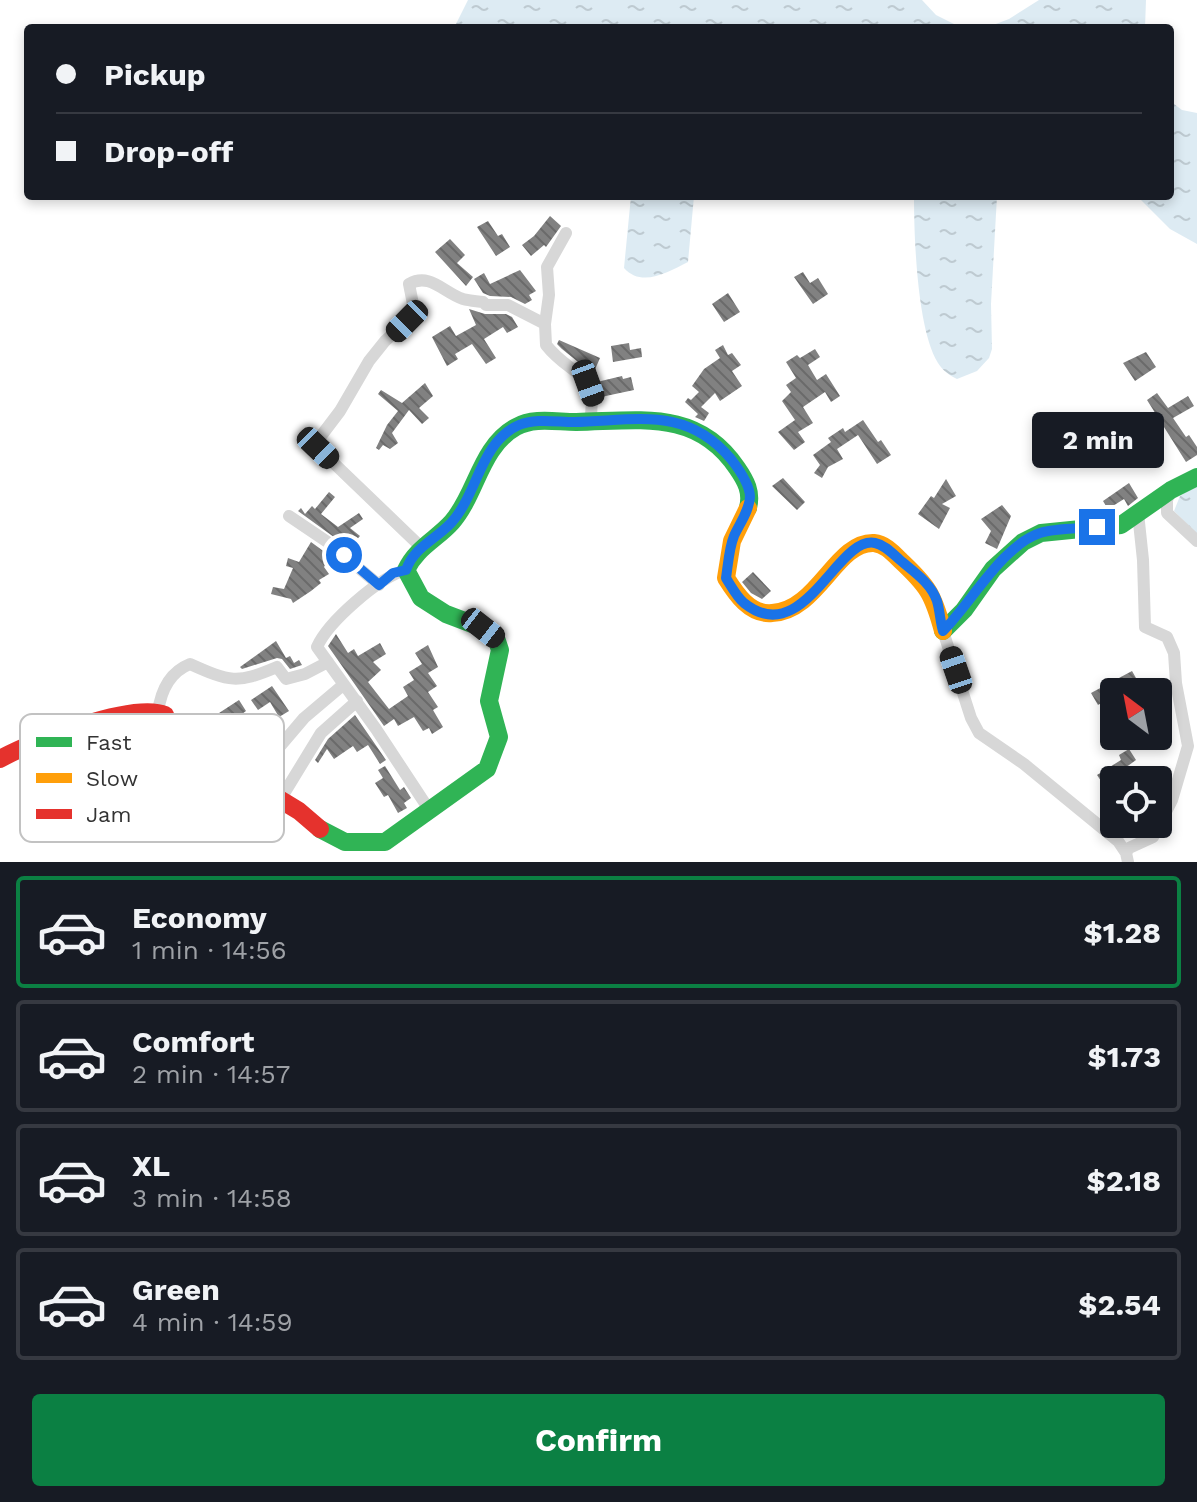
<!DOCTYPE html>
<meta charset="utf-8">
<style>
body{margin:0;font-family:"Work Sans",sans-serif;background:#242831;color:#f1f3f6;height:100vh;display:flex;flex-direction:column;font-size:30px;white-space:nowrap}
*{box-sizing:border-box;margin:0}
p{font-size:26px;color:#9ea1a6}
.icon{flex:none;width:44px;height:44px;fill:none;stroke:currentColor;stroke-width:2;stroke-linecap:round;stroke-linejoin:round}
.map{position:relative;height:862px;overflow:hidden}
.drawer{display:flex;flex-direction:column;background:#171b24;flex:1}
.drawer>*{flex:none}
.hud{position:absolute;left:24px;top:24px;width:1150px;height:176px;border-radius:8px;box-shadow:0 4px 12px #0003;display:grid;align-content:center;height:176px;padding:0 32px;background:#171b24}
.needle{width:52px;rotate:328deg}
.controls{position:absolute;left:1100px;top:678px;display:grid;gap:16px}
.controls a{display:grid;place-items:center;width:72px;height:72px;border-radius:8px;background:#171b24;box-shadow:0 4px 12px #0003;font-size:40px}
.end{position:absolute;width:36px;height:36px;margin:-18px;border:10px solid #1a73e8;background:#fff;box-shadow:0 0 0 4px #fff}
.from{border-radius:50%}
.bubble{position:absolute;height:56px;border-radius:8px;background:#171b24;box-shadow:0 4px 12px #0003;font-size:26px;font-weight:700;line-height:56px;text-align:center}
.car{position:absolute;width:24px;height:48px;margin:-24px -12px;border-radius:10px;box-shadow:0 0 6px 2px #0007;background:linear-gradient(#222 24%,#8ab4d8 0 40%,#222 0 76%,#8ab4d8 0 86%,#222 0)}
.hud b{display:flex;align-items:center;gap:28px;height:76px;font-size:30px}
.hud b+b{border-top:2px solid #363941}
.hud i{width:20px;height:20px;background:#f1f3f6}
ul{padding:14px 0 0;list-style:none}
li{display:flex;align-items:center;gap:24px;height:112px;margin:0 16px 12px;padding:0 16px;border:4px solid #363941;border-radius:8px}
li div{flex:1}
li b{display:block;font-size:30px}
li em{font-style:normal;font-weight:700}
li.current{border-color:#0b8043}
li>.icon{width:72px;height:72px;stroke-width:1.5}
.cta{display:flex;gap:16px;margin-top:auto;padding:16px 32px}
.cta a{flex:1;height:92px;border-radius:8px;background:#0b8043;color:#fff;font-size:32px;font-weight:700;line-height:92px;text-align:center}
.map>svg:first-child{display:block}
</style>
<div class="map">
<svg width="1197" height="862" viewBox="0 0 1197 862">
<defs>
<pattern id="water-ripples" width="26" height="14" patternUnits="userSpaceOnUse" patternTransform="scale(2)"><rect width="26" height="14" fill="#ddebf3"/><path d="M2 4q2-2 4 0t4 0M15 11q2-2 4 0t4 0" fill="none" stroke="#becad1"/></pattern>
<pattern id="building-back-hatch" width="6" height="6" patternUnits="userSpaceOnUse" patternTransform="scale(2)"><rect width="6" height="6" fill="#818181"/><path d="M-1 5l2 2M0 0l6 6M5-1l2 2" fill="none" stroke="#6a6a6a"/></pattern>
</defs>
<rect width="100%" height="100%" fill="#fff"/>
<path fill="url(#water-ripples)" d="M468 0H922L936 15 954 24 973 27H988L1009 19 1039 0H1146L1145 28H454Z
M1170 101 1182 110 1197 113V244L1170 229 1137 196H1170Z
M631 196H694L688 262C668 272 642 288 624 268Z
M914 196H997L991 304 992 349 989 358 977 371 957 379C949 375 943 371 938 363 917 329 914 237 914 196Z
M1197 485V534L1174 511 1180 496Z"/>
<path fill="url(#building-back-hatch)" d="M550 216 561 226 546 247 544 245 531 256 522 245 534 236Z
M488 221 498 236 502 234 510 247 496 256 477 227Z
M450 239 465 255 457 263 473 277 466 286 435 252Z
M520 270 536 291 529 295 532 300 525 304 511 297 490 296 483 293 474 279 484 273 490 284Z
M803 272 810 283 818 278 828 294 813 304 794 277Z
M728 293 740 312 724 322 712 304Z
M469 309 485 314H506L512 317 518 327 507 333 503 327 484 339 496 358 486 364 472 344 455 354 458 359 447 366 432 337 450 326 456 336 476 325Z
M559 340 600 358 593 374 562 349 557 344Z
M629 343 630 350 641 348 642 357 613 362 611 346Z
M723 345 728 355 732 353 741 365 732 371 742 386 720 401 715 393 701 407 709 413 704 421 695 417 698 414 685 402 688 398 691 400 699 392 692 386 704 369 720 358 715 350Z
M815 349 820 357 808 365 817 380 826 374 840 396 831 402 825 392 803 407 813 423 798 432 805 442 794 450 778 432 795 420 782 401 791 392 786 385 796 378 786 362 797 355 800 358Z
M1146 352 1156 367 1135 381 1123 363Z
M622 376 623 379 631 377 634 390 601 397 597 382Z
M425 383 433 396 419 408 429 418 422 424 409 410 392 433 398 443 390 449 383 445 379 450 376 448 387 425 398 411 378 394 381 390 402 403Z
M1157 393 1168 408 1188 396 1194 406 1173 418 1186 437 1189 435 1197 447V455L1186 462 1147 400Z
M863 420 878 442 881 440 891 455 877 464 858 435 837 449 843 459 828 467 822 478 814 473 820 465 813 455 831 442 828 438 843 428 845 432Z
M783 478 805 502 797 510 772 486Z
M946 479 956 496 942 504 950 508 939 529 918 514 931 496 934 498Z
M1129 483 1138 498 1128 506 1124 499 1108 509 1103 501Z
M329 492 335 497 321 514 338 527 359 513 363 519 350 528 360 536 349 548 298 511 301 508 305 514 312 506 315 509Z
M1002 505 1011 516 997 549 985 543 991 531 981 519Z
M311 542 330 556 324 567 329 574 319 580 321 583 311 591 293 603 291 599 271 594 273 587 284 589 293 568 286 566 288 558 299 562Z
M753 572 771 591 762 599 751 593 742 582Z
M336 634 348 653 354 649 358 656 380 643 386 654 373 662 381 670 368 682 389 709 408 696 403 687 414 680 409 672 422 664 415 653 428 645 438 667 428 673 437 686 428 692 438 707 433 710 443 727 432 734 429 728 423 731 414 717 398 726 394 719 384 726 328 646Z
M276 641 286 658 290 656 294 663 299 660 302 665 290 669 282 659 277 658 242 669 240 667Z
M1132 671 1144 692H1114V696L1098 705 1091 693Z
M272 686 289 711 279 717 270 702 258 710 251 700Z
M239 700 246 711 235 719 238 724 230 730 219 713Z
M355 715 386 760 380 764 368 745 357 752 353 746 334 759 327 749 318 763 315 760 328 739Z
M1129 749 1136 760 1103 784 1097 775 1121 760 1119 755Z
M385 766 400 790 404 787 411 798 404 803 407 808 398 813 388 795 384 797 375 783 383 778 378 770Z"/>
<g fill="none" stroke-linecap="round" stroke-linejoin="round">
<path stroke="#d7d7d7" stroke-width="12" d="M545 324 549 295 547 267 566 233
M1171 490 1167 500V513L1197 541
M289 516 329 543 379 585
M421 547 318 448V440L340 411 369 361 385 341 407 321 414 309 409 284C430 272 444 293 463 299 470 301 477 301 483 302L486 305H508L545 324 546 345C572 378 599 370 590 421
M406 570C379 577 328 622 317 647L376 729 430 811
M943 631 971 718 979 733 1024 764 1118 841 1126 853 1128 862
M158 712C161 690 170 672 190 664 230 682 237 684 277 667L286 679 305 674 328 662
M248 784 304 718 343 685
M280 800 321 733 357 701
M1126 853 1129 848 1153 837 1172 800 1188 746 1176 683 1174 653 1167 637 1145 627 1143 560 1138 513"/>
<path stroke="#30b455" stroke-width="18" d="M943 631 964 610 993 569 1023 542 1041 533 1121 525 1171 490 1197 477
M320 829 345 842H385L487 769 499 737 489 701 500 650 496 638 483 628 446 614 421 598 406 570C416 548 437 539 452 522 477 493 480 447 516 427 534 417 556 422 576 422 638 421 697 408 737 468 746 481 752 492 748 508"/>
<path stroke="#ff9f0a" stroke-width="18" d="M748 508 732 541 726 578C736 594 750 615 772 613 818 611 836 541 874 543 885 544 893 553 900 560 928 586 933 594 943 631"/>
<path stroke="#e5322d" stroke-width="18" d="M0 759C30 742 133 701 165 715L178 749 201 769 224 773 271 794 299 811 320 829"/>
</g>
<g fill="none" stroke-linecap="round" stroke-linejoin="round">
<path stroke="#1a73e8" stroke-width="10" d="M344 555 379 585 393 573 406 570C414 547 435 540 451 523 478 494 480 442 519 425 535 418 557 422 574 422 635 421 686 405 731 459 738 468 750 485 750 497 749 511 740 523 734 536 729 548 728 565 726 578 731 586 737 597 744 603 804 651 837 535 875 543 885 545 893 554 900 560 914 572 931 583 937 601 940 611 940 621 943 631 971 603 1003 545 1040 533 1057 528 1079 529 1097 527"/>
</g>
<rect x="20" y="714" width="264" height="128" rx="12" fill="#fff" stroke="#c2c2c2" stroke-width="2"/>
<rect x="36" y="737" width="36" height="10" fill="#30b455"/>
<rect x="36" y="773" width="36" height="10" fill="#ff9f0a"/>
<rect x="36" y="809" width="36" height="10" fill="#e5322d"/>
<g font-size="22" fill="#333">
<text x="86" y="750">Fast</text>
<text x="86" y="786">Slow</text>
<text x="86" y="822">Jam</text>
</g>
</svg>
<div class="controls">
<a><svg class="needle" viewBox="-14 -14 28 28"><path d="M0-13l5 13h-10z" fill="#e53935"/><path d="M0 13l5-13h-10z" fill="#9ea1a6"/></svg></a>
<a><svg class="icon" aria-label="locate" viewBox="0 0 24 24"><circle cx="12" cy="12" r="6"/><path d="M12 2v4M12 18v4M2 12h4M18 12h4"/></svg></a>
</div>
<i class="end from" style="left:344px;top:555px"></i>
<i class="end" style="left:1097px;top:527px"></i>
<div class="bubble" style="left:1032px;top:412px;width:132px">2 min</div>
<i class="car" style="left:407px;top:321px;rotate:225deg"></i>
<i class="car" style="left:588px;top:383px;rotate:160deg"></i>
<i class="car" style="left:318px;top:448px;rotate:134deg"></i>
<i class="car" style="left:483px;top:628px;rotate:128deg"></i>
<i class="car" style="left:956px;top:670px;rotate:341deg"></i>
<div class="hud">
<b><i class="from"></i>Pickup</b>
<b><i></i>Drop-off</b>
</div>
</div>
<section class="drawer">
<ul>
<li class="current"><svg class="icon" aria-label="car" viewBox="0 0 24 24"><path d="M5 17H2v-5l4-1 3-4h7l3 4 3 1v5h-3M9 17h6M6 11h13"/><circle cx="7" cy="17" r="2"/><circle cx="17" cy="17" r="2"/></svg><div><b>Economy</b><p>1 min · 14:56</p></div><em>$1.28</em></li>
<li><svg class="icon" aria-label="car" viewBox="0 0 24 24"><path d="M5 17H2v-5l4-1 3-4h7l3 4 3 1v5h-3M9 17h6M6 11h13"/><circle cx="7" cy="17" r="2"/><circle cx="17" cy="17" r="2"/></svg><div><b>Comfort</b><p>2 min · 14:57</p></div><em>$1.73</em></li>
<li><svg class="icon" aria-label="car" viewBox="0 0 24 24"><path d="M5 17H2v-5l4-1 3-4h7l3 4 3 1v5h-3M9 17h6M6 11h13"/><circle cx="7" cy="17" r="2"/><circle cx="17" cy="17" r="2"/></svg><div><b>XL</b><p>3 min · 14:58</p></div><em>$2.18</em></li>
<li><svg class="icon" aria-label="car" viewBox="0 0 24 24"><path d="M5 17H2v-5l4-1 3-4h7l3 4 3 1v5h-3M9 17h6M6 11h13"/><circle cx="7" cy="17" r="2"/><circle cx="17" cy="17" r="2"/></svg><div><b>Green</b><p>4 min · 14:59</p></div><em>$2.54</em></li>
</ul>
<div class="cta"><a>Confirm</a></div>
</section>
